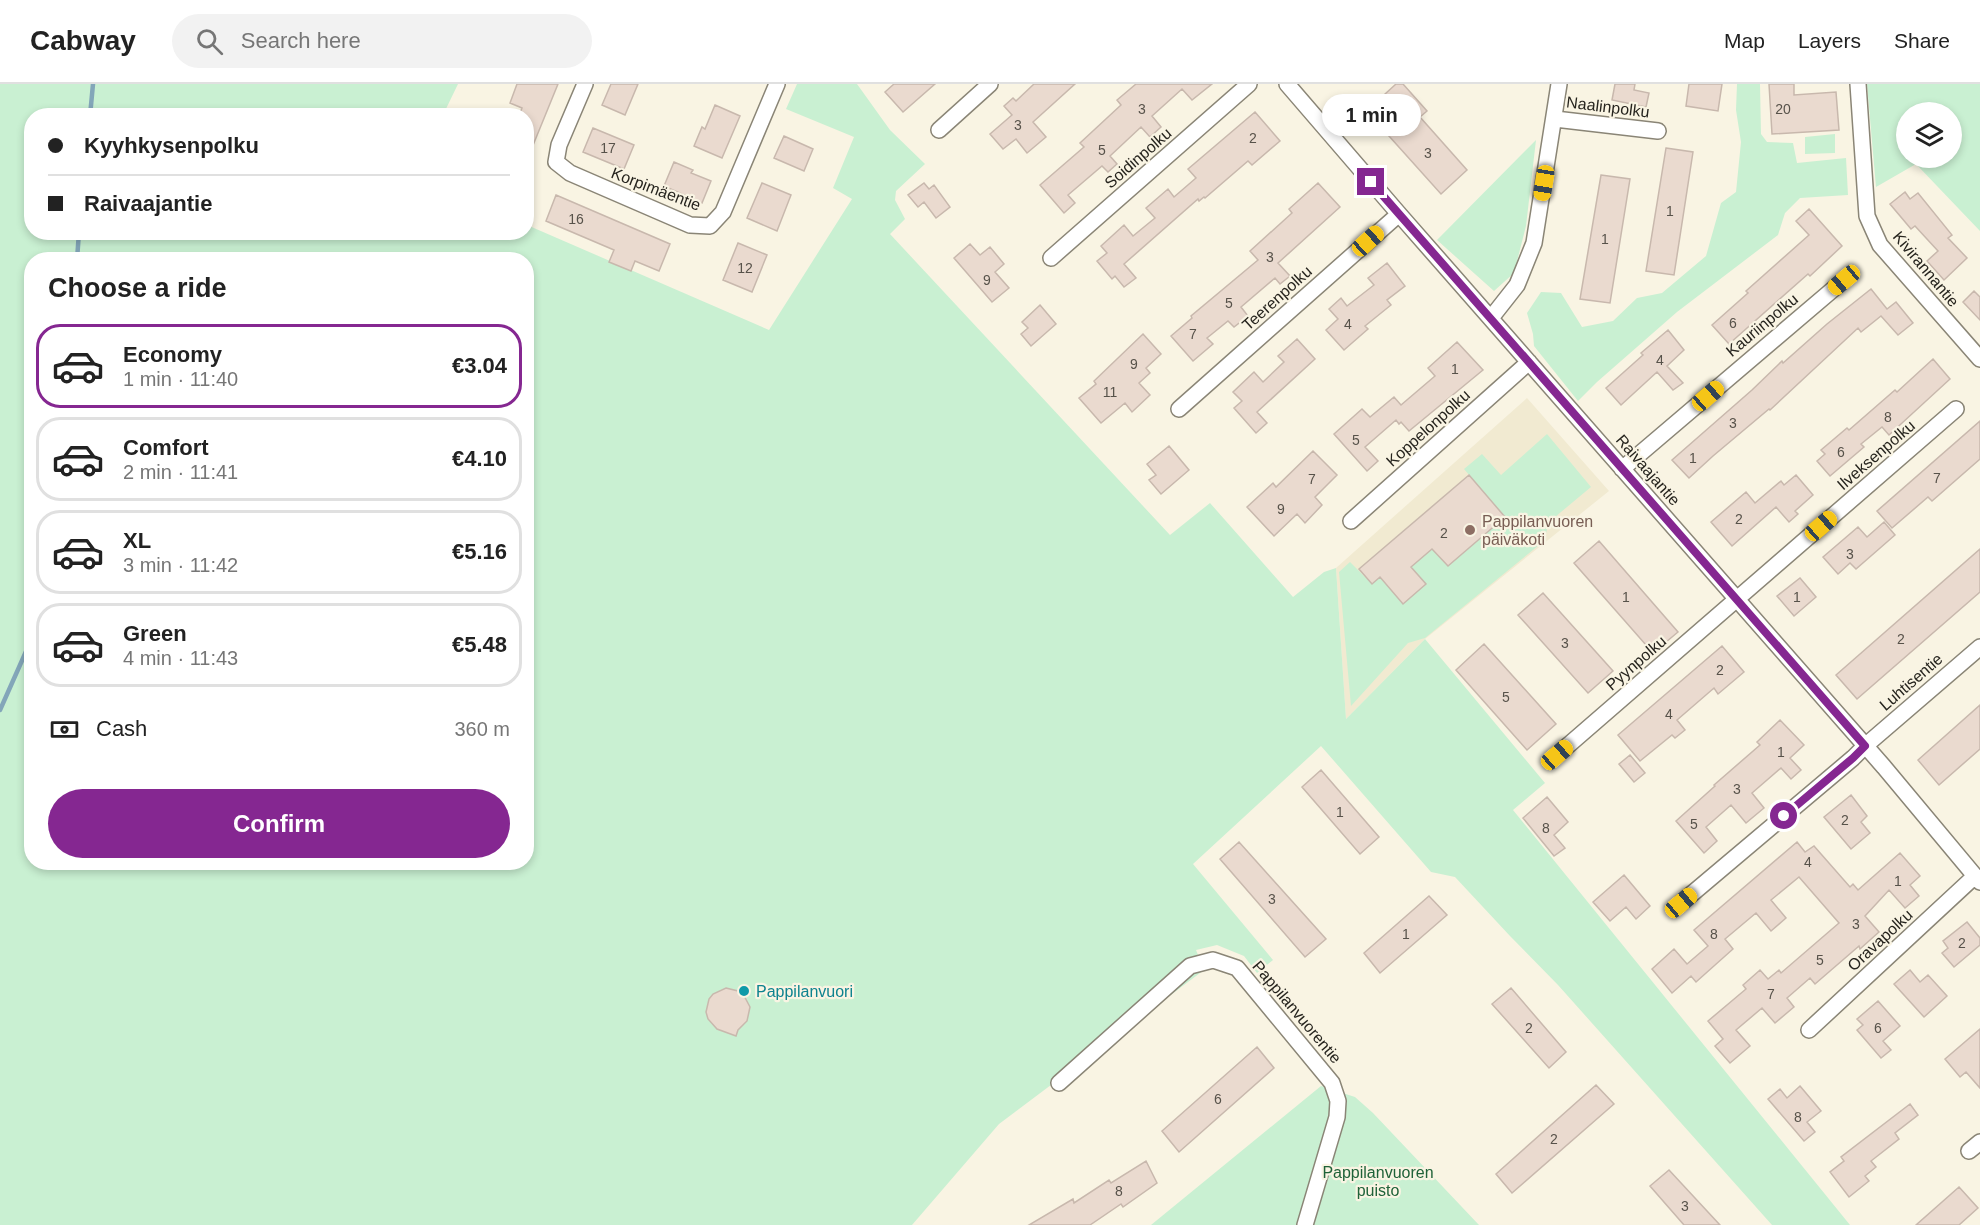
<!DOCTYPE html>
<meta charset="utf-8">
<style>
body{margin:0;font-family:Helvetica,sans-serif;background:#f2f2f2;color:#222;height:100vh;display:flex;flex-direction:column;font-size:22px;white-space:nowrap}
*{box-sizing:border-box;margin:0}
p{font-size:20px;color:#767676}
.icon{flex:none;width:33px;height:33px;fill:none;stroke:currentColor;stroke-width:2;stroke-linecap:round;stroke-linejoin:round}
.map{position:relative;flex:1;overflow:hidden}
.sheet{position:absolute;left:24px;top:168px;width:510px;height:618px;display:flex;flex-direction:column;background:#fff;border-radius:24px;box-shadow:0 3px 9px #0003}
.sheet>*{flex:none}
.top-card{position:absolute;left:24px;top:24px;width:510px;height:132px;border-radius:24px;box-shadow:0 3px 9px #0003;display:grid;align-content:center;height:132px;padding:0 24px;background:#fff}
.controls{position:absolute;left:1896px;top:18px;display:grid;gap:12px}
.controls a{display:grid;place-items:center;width:66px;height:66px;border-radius:50%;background:#fff;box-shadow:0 3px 9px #0003;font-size:30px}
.end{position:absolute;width:27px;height:27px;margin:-14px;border:8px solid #852791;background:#fff;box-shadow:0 0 0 3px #fff}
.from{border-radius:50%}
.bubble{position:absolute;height:42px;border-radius:21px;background:#fff;box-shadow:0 3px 9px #0003;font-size:20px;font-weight:800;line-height:42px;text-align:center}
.car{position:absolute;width:18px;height:36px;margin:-18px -9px;border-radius:8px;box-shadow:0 0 4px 2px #0007;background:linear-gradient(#f5c518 24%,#345 0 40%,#f5c518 0 76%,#345 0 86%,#f5c518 0)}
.top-card b{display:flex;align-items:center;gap:21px;height:57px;font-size:22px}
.top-card b+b{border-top:2px solid #e0e0e0}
.top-card i{width:15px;height:15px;background:#222}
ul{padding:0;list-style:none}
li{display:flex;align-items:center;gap:18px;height:84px;margin:0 12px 9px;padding:0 12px;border:3px solid #e0e0e0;border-radius:24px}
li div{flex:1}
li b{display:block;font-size:22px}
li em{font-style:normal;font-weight:800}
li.active{border-color:#852791}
li>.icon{width:54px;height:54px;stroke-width:1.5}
h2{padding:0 24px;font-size:27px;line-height:72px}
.pay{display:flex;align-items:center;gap:15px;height:66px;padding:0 24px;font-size:22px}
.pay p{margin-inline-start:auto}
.primary-button{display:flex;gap:12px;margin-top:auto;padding:12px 24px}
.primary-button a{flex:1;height:69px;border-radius:36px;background:#852791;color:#fff;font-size:24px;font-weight:800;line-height:69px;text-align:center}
header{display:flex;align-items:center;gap:36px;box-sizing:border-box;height:84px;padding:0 30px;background:#fff;border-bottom:2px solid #e0e0e0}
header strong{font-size:28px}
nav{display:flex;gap:33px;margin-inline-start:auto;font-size:21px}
.search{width:420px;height:54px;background:#f2f2f2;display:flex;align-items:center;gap:15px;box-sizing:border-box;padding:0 21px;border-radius:33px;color:#767676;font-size:22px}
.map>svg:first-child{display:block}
</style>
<header>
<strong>Cabway</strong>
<div class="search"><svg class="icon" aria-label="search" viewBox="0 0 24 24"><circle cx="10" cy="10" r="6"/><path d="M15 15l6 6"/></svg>Search here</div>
<nav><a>Map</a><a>Layers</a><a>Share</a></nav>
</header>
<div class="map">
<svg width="1980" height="1141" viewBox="0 0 1980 1141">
<rect width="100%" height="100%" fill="#f9f4e3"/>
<path fill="#f1ead1" d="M1527 314 1609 407 1425 555 1346 635 1336 484Z"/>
<path fill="#c9f0d2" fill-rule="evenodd" d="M0 0H458L443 31 32 32V148H526L527 141 769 246 852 115 833 104 854 53 786 25 797 0H857L890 46 925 80 896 107 895 116 905 135 890 150 1170 451 1210 419 1293 513 1324 488 1336 484 1346 635 1425 555 1545 699 1513 726 1850 1141H1772L1558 901 1510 852 1455 793 1431 788 1321 662 1193 780 1273 876 1257 889 1244 872 1217 861 1196 866 1204 886 999 1040 912 1141H0ZM32 176H526V778H32Z
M1737 0H1760L1761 50 1767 58 1793 59 1797 79 1846 74 1848 111 1800 114 1785 129 1778 151 1677 228 1597 298 1578 317 1534 262 1533 250 1527 229 1541 208 1561 209 1582 243 1613 237 1637 214 1662 209 1706 172 1721 119 1736 108 1741 58 1736 26Z
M1867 0H1980V147L1916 80 1876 103ZM1906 28H1952V74H1906Z
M1835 50V69L1805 70V53Z
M1536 56 1526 142 1514 189 1494 207 1437 156Z
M1547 350 1591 403 1549 438 1544 457 1425 554 1408 559 1351 622 1339 488 1350 478 1372 500 1380 493 1403 520 1426 500 1411 483 1432 465 1448 482 1505 433 1464 385 1482 370 1501 391Z
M1321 1002 1355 1013 1373 1029 1479 1141H1151Z"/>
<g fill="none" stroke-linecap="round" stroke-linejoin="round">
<path stroke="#83a6b9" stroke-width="4.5" d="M90 32 93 0
M77 176 79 148
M0 626 32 554"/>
</g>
<path fill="#eadacf" stroke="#c8b8ad" stroke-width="1.5" d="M517 0H558L527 76 526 32H519L522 24 510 19Z
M611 0H638L625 31 602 21Z
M894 0H935L903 28 885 8Z
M1034 0H1075L1033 38 1046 53 1027 69 1016 55 1003 65 990 50 1012 31 1004 22 1013 14 1016 17Z
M1136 0H1212L1192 16 1182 5 1152 32 1161 43 1150 53 1141 43 1110 72 1117 80 1108 88 1102 82 1068 111 1075 119 1064 129 1040 101 1084 63 1080 59 1121 21 1117 16Z
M1396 0H1403L1427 27 1420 33 1467 86 1441 110 1389 52 1396 46 1373 21Z
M1615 0H1635L1634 6 1649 9 1646 23 1612 16Z
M1689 0H1722L1718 27 1686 22Z
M1769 0H1794V11L1836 8 1839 46 1772 50Z
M715 21 740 32 722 74 694 62 702 43 705 45Z
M1255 28 1280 57 1252 81 1248 77 1205 114 1204 113 1199 117 1198 115 1124 180 1136 194 1124 203 1115 192 1112 195 1097 177 1107 169 1101 162 1124 141 1133 152 1155 134 1146 124 1168 105 1174 113 1196 94 1188 85Z
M593 44 634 61 624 85 583 68Z
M784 52 813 65 804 87 774 74Z
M1666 64 1693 68 1674 191 1646 187Z
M674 78 693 86 691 89 711 97 702 119 664 102Z
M1601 91 1630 95 1610 219 1580 215Z
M762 99 791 111 777 147 747 134Z
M924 99 929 105 934 101 950 123 936 134 924 118 918 123 908 111Z
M1318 99 1340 123 1278 179 1290 192 1280 200 1275 194 1241 223 1248 232 1234 243 1228 237 1207 254 1213 260 1193 277 1171 252 1192 234 1191 232 1258 176 1250 167 1292 129 1289 125Z
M1905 108 1910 115 1918 109 1952 151 1948 154 1967 174 1944 196 1927 177 1938 167 1915 142 1911 145 1890 120Z
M556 111 670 160 659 187 635 177 631 187 609 178 614 166 546 137Z
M1809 125 1842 162 1810 192 1808 190 1729 260 1712 241 1748 209 1746 207 1809 151 1796 137Z
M738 159 767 171 752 208 723 196Z
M970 160 980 171 990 163 1004 180 995 188 1009 204 992 218 954 174Z
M1387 179 1405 202 1387 216 1391 221 1365 242 1368 245 1344 266 1326 246 1338 235 1329 225 1341 214 1347 222 1374 201 1368 194Z
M1871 205 1887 225 1896 218 1913 239 1898 251 1881 232 1861 248 1858 244 1770 326 1769 325 1713 372 1689 394 1672 376 1752 306 1782 277 1783 279 1827 240Z
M1974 207 1980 213V236L1963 218Z
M1040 221 1056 240 1031 262 1021 250 1028 244 1022 238Z
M1668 246 1684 266 1667 282 1683 299 1673 306 1657 288 1621 321 1606 304 1643 271 1641 269Z
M1143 250 1161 270 1146 284 1150 289 1139 299 1150 311 1132 328 1125 319 1101 339 1079 314 1096 300 1094 297Z
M1297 255 1315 275 1257 328 1267 339 1256 349 1234 324 1242 317 1233 308 1254 288 1263 298 1284 278 1278 272Z
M1457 258 1483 286 1409 347 1401 338 1399 340 1396 336 1365 363 1378 377 1367 387 1334 350 1362 325 1370 333 1394 313 1401 321 1435 292 1428 284Z
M1933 275 1950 295 1889 351 1882 343 1861 360 1864 363 1830 392 1817 377 1825 370 1821 366 1847 344 1849 346 1895 306 1897 308Z
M1980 337V375L1932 417 1928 413 1892 444 1877 427Z
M1169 362 1189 386 1161 410 1149 396 1156 391 1147 380Z
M1313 367 1337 391 1315 413 1322 421 1305 439 1297 430 1274 452 1247 423 1273 399 1276 403Z
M1469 391 1505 433 1448 482 1432 465 1411 483 1426 500 1403 520 1380 493 1372 500 1359 485Z
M1796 391 1813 411 1795 427 1798 430 1789 438 1776 423 1732 462 1711 438 1746 408 1755 419 1781 397 1784 401Z
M1884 438 1895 451 1856 485 1850 479 1838 490 1823 473 1858 443 1867 453Z
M1599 457 1678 548 1653 569 1574 479Z
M1980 465V508L1857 615 1836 591Z
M1800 494 1816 513 1794 532 1777 512Z
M1543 509 1613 587 1588 609 1518 531Z
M1484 560 1556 640 1527 666 1456 586Z
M1722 562 1744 588 1718 610 1714 604 1677 636 1685 646 1675 654 1672 651 1640 677 1618 651Z
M1980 621V665L1939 701 1918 676Z
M1780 636 1804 661 1790 674 1801 686 1791 695 1781 684 1752 709 1764 724 1746 739 1731 721 1706 743 1717 757 1704 769 1676 737 1715 702 1714 701 1760 661 1757 658Z
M1630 671 1645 689 1634 698 1619 680Z
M1321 686 1379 753 1360 770 1302 703Z
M1851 711 1867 732 1861 738 1870 749 1851 765 1824 733Z
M1547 713 1568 738 1554 751 1565 764 1554 772 1523 734Z
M1239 758 1326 855 1305 873 1220 775Z
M1797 758 1805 768 1814 762 1850 803 1853 800 1858 806 1900 769 1920 792 1910 801 1919 812 1905 824 1889 806 1865 832 1879 848 1860 865 1859 862 1815 900 1810 894 1787 914 1794 923 1775 939 1762 924 1736 946 1750 962 1730 979 1715 962 1723 955 1708 937 1746 905 1743 901 1760 886 1768 895 1779 886 1781 889 1839 839 1799 793 1771 816 1786 834 1771 847 1756 829 1725 855 1733 865 1696 898 1691 892 1672 909 1652 885 1674 865 1687 880 1708 862 1694 846Z
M1624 791 1650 822 1636 835 1626 823 1610 837 1593 818Z
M1429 812 1447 831 1380 889 1364 869Z
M1967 838 1980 854V861L1954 883 1942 869 1948 864 1943 857Z
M1910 886 1920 898 1928 891 1947 912 1924 933 1894 900Z
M726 904 742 908 750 923 747 937 738 946 736 952 717 945 708 935 706 928 709 915 713 910Z
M1511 904 1566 968 1549 984 1492 920Z
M1878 917 1900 942 1883 957 1891 966 1881 974 1857 946 1863 941 1857 935Z
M1980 945V1004L1966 988 1960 993 1945 975Z
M1257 963 1274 984 1179 1068 1162 1047Z
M1596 1001 1614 1020 1512 1109 1496 1090Z
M1800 1002 1821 1027 1807 1038 1815 1048 1804 1057 1768 1015 1780 1005 1787 1014Z
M1910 1020 1918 1031 1895 1049 1899 1055 1871 1077 1876 1083 1865 1092 1869 1097 1849 1113 1830 1088 1844 1077 1841 1073Z
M1146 1077 1157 1099 1123 1123 1121 1120 1090 1141H1029L1073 1115 1074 1119 1109 1096 1111 1099Z
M1669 1086 1720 1141H1684L1650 1102Z
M1959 1103 1978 1124 1959 1141H1916Z"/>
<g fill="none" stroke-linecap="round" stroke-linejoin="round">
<g stroke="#8a8576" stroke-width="18">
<path id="street" d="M585 0 559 61 556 78 570 89 690 141 710 142 723 128 777 0
M1287 0 1399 130 1884 683 1980 798
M1858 0 1867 132 1880 161 1980 275
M1555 35 1658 47
M939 46 990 0
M1051 174 1249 0
M1491 234 1517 201 1534 159 1559 0
M1179 325 1399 130
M1622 385 1844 196
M1351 437 1529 278
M1557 671 1956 325
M1681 819 1853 674 1865 662 1980 563
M1809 946 1975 792
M1059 999 1190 882 1213 876 1237 884 1332 999 1338 1017 1337 1033 1305 1141
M1969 1067 1980 1058"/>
</g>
<use href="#street" stroke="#fff" stroke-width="15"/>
</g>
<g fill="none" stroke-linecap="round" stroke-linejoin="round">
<path stroke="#852791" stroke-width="8" d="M1371 98 1865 662 1853 674 1784 732"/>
</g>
<circle fill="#8d6e63" stroke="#f9f4e3" stroke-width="2" cx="1470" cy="446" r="6"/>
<circle fill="#0f9aa8" stroke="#f9f4e3" stroke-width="2" cx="744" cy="907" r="6"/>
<g text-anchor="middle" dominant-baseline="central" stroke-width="4.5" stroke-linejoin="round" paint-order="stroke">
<g font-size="14" fill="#57524a">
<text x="1142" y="25">3</text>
<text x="1783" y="25">20</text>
<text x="1018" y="41">3</text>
<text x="1253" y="54">2</text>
<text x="608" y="64">17</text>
<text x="1102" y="66">5</text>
<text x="1428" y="69">3</text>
<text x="1670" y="127">1</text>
<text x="576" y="135">16</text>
<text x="1605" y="155">1</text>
<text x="1270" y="173">3</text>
<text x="745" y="184">12</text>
<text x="987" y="196">9</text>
<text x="1229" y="219">5</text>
<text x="1733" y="239">6</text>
<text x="1348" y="240">4</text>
<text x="1193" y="250">7</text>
<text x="1660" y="276">4</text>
<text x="1134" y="280">9</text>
<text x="1455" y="285">1</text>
<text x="1110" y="308">11</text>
<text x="1888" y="333">8</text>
<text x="1733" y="339">3</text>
<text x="1356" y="356">5</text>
<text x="1841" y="368">6</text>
<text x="1693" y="374">1</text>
<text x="1937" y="394">7</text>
<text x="1312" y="395">7</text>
<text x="1281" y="425">9</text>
<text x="1739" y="435">2</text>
<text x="1444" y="449">2</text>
<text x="1850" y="470">3</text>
<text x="1626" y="513">1</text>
<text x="1797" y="513">1</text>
<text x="1901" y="555">2</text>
<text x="1565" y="559">3</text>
<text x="1720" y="586">2</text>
<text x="1506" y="613">5</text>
<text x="1669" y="630">4</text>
<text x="1781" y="668">1</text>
<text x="1737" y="705">3</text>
<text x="1340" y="728">1</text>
<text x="1845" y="736">2</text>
<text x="1694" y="740">5</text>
<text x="1546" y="744">8</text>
<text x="1808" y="778">4</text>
<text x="1898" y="797">1</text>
<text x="1272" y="815">3</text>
<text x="1856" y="840">3</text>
<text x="1406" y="850">1</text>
<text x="1714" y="850">8</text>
<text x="1962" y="859">2</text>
<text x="1820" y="876">5</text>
<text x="1771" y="910">7</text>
<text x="1529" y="944">2</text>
<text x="1878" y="944">6</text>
<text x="1218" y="1015">6</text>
<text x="1798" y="1033">8</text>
<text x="1554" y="1055">2</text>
<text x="1119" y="1107">8</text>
<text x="1685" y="1122">3</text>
</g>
<g font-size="16" fill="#26241e" stroke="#f9f4e3">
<text transform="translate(1608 23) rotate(7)">Naalinpolku</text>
<text transform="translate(1138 74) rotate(-41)">Soidinpolku</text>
<text transform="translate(656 105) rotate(21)">Korpimäentie</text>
<text transform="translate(1926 185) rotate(50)">Kivirannantie</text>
<text transform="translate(1277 214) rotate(-42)">Teerenpolku</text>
<text transform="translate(1762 241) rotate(-40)">Kauriinpolku</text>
<text transform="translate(1428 344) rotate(-42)">Koppelonpolku</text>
<text transform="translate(1876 371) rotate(-41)">Ilveksenpolku</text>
<text transform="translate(1648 386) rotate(49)">Raivaajantie</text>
<text transform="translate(1636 579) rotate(-41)">Pyynpolku</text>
<text transform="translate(1911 598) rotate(-41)">Luhtisentie</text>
<text transform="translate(1880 856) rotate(-43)">Oravapolku</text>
<text transform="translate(1297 928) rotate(50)">Pappilanvuorentie</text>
</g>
<g font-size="16" fill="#785e54" stroke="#f9f4e3" text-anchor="start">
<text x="1482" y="437">Pappilanvuoren<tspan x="1482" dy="18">päiväkoti</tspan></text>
</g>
<g font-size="16" fill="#0d838f" stroke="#f9f4e3" text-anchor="start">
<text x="756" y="907">Pappilanvuori</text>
</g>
<g font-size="16" fill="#1f6238" stroke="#f9f4e3">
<text x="1378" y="1088">Pappilanvuoren<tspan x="1378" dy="18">puisto</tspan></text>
</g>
</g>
</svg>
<div class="controls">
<a><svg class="icon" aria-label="layers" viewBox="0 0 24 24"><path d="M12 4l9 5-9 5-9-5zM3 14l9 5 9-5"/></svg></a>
</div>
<i class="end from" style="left:1784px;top:732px"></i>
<i class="end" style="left:1371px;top:98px"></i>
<div class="bubble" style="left:1322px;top:10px;width:99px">1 min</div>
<i class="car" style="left:1544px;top:99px;rotate:189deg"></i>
<i class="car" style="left:1368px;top:157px;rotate:48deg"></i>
<i class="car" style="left:1844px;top:196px;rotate:230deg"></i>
<i class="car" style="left:1708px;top:312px;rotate:49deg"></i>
<i class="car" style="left:1821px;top:442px;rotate:49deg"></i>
<i class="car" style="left:1557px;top:671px;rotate:49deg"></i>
<i class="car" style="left:1681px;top:819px;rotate:50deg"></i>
<div class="top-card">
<b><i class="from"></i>Kyyhkysenpolku</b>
<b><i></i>Raivaajantie</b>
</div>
<section class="sheet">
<h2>Choose a ride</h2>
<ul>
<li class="active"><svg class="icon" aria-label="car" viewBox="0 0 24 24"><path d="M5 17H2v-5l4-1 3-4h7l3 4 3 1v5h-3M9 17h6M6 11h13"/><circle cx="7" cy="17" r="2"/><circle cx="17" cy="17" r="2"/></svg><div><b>Economy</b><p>1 min · 11:40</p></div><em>€3.04</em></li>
<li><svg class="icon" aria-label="car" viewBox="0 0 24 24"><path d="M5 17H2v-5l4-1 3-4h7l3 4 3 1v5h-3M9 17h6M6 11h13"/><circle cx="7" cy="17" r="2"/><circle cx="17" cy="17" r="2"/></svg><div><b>Comfort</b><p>2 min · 11:41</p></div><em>€4.10</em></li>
<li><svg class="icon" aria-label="car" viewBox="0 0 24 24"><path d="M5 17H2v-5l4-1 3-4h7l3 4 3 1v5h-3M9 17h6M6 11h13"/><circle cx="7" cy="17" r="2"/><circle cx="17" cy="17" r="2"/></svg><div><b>XL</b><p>3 min · 11:42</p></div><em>€5.16</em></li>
<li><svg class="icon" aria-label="car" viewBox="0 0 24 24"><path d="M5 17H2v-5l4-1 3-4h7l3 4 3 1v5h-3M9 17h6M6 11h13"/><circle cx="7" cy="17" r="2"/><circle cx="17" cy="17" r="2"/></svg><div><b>Green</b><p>4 min · 11:43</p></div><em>€5.48</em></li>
</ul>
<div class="pay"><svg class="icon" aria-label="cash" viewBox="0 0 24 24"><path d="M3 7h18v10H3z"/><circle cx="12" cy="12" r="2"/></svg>Cash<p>360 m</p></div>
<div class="primary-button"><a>Confirm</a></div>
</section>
</div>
